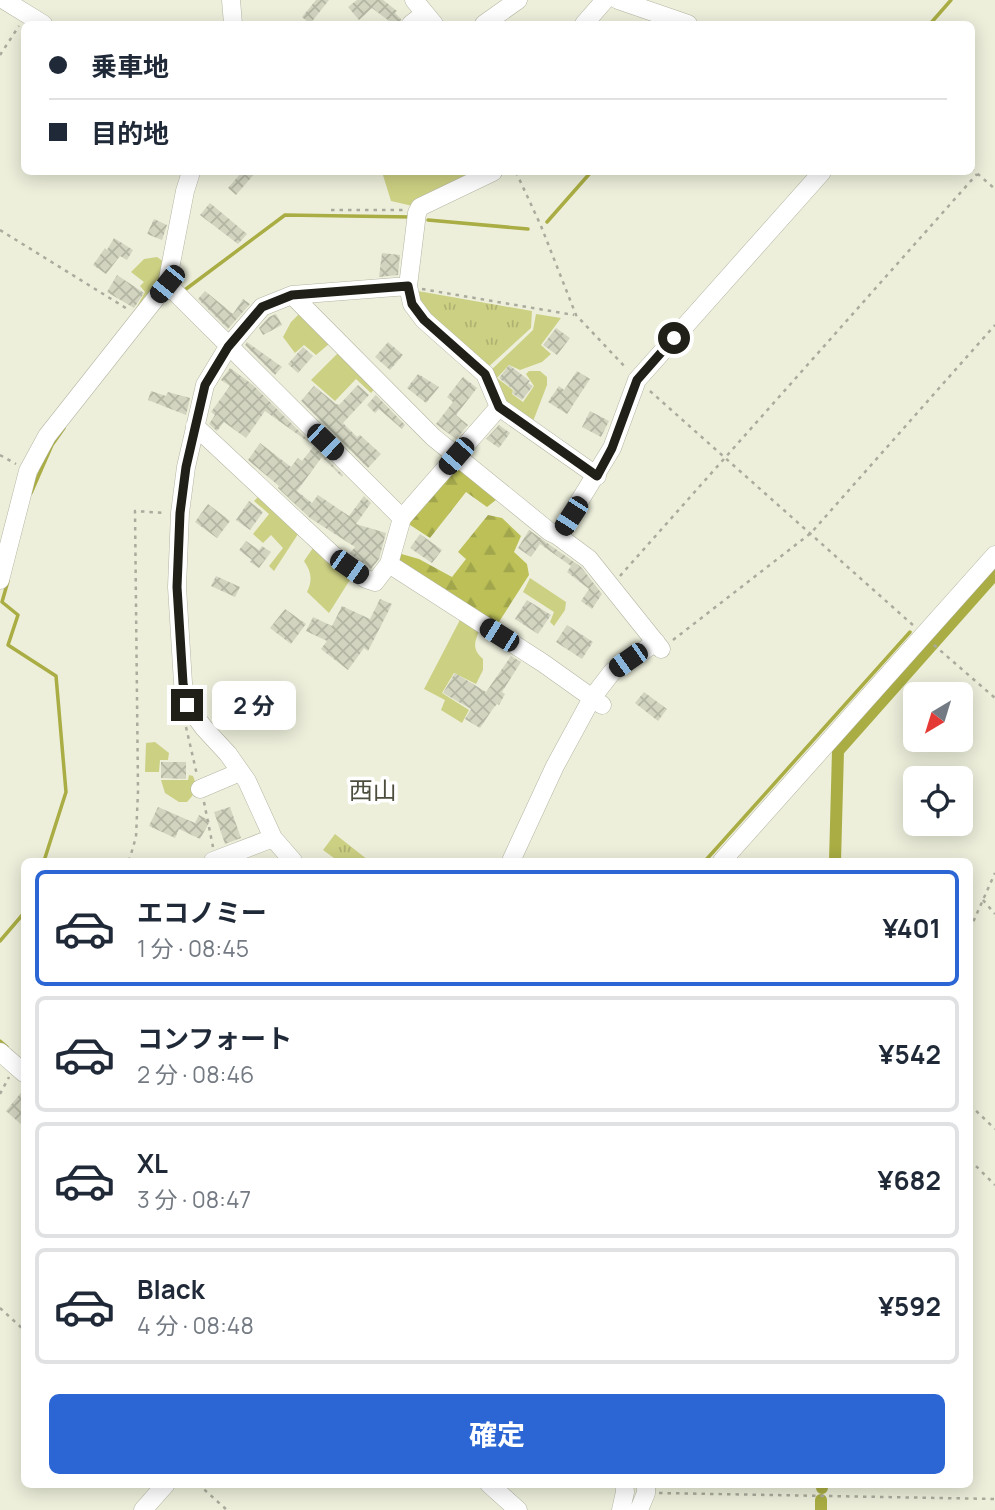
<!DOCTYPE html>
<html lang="ja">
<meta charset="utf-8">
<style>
body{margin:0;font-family:Manrope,"Noto Sans JP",sans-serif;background:#f6f6f7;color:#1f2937;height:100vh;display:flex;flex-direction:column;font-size:26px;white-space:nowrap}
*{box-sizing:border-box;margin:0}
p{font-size:23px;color:#747a83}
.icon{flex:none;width:38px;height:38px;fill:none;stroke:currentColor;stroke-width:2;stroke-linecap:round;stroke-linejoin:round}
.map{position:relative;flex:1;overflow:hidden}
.panel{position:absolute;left:21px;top:858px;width:952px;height:630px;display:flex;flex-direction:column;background:#fff;border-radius:10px;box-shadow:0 4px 18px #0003}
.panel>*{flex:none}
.hud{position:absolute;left:21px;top:21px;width:954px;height:154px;border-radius:10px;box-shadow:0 4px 18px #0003;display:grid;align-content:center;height:154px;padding:0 28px;background:#fff}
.needle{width:46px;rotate:218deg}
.tools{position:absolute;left:903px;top:682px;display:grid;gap:14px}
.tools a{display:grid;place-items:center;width:70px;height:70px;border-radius:10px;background:#fff;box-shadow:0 4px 18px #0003;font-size:35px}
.end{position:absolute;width:32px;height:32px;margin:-16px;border:9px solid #202019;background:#fff;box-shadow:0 0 0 4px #fff}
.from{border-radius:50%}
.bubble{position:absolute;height:49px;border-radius:10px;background:#fff;box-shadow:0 4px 18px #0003;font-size:23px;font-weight:700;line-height:49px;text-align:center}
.car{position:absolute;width:21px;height:42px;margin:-21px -10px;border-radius:9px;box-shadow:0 0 5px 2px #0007;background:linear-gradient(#222 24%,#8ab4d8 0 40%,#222 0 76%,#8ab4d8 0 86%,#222 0)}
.hud b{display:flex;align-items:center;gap:24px;height:66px;font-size:26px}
.hud b+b{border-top:2px solid #e0e1e3}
.hud i{width:18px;height:18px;background:#1f2937}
ul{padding:12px 0 0;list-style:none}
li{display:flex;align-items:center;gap:21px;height:116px;margin:0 14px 10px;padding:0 14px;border:4px solid #e0e1e3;border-radius:10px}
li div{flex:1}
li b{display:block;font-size:26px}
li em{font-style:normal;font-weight:700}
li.on{border-color:#2b66d4}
li>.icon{width:63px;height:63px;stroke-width:1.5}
.primary-button{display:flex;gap:14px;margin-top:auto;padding:14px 28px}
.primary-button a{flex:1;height:80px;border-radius:10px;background:#2b66d4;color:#fff;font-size:28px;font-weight:700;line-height:80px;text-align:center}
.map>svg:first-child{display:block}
</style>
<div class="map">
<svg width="995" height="1510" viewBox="0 0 995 1510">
<defs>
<pattern id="grass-tufts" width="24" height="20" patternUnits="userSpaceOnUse" patternTransform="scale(1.75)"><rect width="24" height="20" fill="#ccd083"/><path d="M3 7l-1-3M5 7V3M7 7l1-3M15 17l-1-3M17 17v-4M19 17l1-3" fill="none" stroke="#afb271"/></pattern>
<pattern id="forest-firs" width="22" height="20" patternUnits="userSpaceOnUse" patternTransform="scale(1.75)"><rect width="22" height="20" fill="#bcc057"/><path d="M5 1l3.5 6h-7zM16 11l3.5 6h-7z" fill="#a1a54b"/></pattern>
<pattern id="building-cross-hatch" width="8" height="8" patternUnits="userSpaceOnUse" patternTransform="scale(1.75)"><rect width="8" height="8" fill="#d2d4c0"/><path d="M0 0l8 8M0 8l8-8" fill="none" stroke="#b4b6a4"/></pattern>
</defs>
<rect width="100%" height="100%" fill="#edefdb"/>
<path fill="url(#grass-tufts)" d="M412 290 532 311 531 328 485 370 426 318Z
M335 834 368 860 367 861H338L323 850Z"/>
<path fill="url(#forest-firs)" d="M458 461 501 496 487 507 466 492 430 538 407 523Z
M488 515 502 518 521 536 514 552 527 564 529 575 497 625 394 564 398 553 419 559 452 577 466 559 458 552Z"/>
<path fill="#ccd083" d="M382 172H482L417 207 391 201Z
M157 257 167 264 164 283 140 313 135 310 145 292 140 286 144 282 131 272 144 259Z
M300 313 329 344 316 355 304 345 295 353 283 337 291 322Z
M536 314 561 318 541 345 551 354 542 362 520 370 509 365 497 378 513 390 512 394 523 402 534 386 526 374 529 371H540L547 377V385L532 424 503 406 488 373 533 330Z
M341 350 376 387 371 393 356 379 335 401 311 380Z
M262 493 300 531 274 571 269 566 283 548 271 535 263 543 253 534 269 514 254 501Z
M315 545 353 575 329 613 307 592C313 580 311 571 304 561Z
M530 578 566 602 565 610 554 626 550 622 554 612 523 592Z
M462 616 480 628C475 642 471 648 483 659V670L476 684 454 673 442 693 469 710 462 723 441 710 445 700 424 689Z
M155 742 169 753 168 760H160L159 772H145L146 743Z
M189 775 193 776C198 788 196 792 187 802H179L165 793 161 780H188Z"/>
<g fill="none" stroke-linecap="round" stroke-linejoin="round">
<path stroke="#a9ad43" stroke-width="3.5" d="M930 24 951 0
M428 220 528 229
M547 222 591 172
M182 292 285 215 411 217
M31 493 52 445 64 428
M8 581 2 602 18 615 8 645 56 676 66 792 44 861
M705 861 910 632
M0 941 24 913
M0 1041 7 1047"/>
<path stroke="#a9ad43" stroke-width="12" d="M835 861 838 751 995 574
M822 1488V1484
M821 1510V1500"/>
</g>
<path fill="url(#building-cross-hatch)" d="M316 0H329L310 24 302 17Z
M357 0H383L397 11 395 13 401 19 400 24H393L372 8 359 20 348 7Z
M242 172H256L236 195 228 188Z
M210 203 247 234 238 244 200 215Z
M154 219 167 225 162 240 147 234Z
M114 238 133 250 127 260 120 256 106 274 93 265 105 248 107 250Z
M382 253 400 255 398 275 379 277Z
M117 275 144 293 134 308 107 292Z
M205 291 233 314 243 299 250 304 228 329 198 299Z
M276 314 282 325 263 335 259 328 269 317Z
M556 328 570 338 557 355 543 345Z
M247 342 282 367 275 375 245 345Z
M388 342 403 355 390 370 375 357Z
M303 347 313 356 298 373 288 364Z
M509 365 530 381 528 383 533 386 522 400 512 393 514 390 499 378Z
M230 368 253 385 343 475 342 477 322 457 297 491 312 503 318 495 349 516 364 496 371 503 356 524 386 533 379 559 371 569 350 553 355 547 310 518 278 488 279 486 248 460 260 443 291 467 298 458 302 461 314 446 265 411 246 438 224 422 217 431 209 424 215 415 211 412 230 386 221 380Z
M577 371 590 379 567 414 548 402 559 386 564 390Z
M418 374 439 387 426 403 407 388Z
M463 377 477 388 456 415 468 425 456 439 436 424 453 402 447 397Z
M358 385 369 395 343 423 357 437 360 435 381 454 368 468 301 401 314 386 336 404 339 405Z
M151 391 166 396 168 392 190 398 186 415 148 400Z
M376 395 405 425 402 429 379 409 375 413 367 405Z
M590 411 609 421 601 437 582 427Z
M499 425 510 433 499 448 486 439Z
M249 501 263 512 250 530 236 520Z
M208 504 230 521 217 538 195 522Z
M529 530 581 567 602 594 592 609 581 601 589 589 567 572 571 566 540 544 531 557 518 548Z
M420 534 442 550 432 563 410 548Z
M246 541 259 550 262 546 271 552 259 568 250 562 252 560 239 550Z
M216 576 240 587 235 597 211 586Z
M380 599 392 604 368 651 364 648 348 670 321 649 327 641 306 631 313 617 332 626 342 606 370 619Z
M527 600 551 615 538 634 515 619Z
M285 609 306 624 291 644 270 628Z
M567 625 593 642 582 659 556 642Z
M511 656 521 662 502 692 505 694 499 705 497 704 492 710 480 728 465 719 471 709 443 693 455 673 486 692Z
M644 692 667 709 658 721 635 703Z
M161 762H186V779L161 778Z
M158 807 195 823 199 815 210 821 200 839 179 829 175 838 149 826Z
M230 807 241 838 225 844 214 812Z
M24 1089V1127L6 1111Z"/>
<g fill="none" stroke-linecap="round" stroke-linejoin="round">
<g stroke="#b4b5a2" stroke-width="19">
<path id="minor" d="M4 0 43 24
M231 0 233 24
M414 0 434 24
M618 0 688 24
M411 24 425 13
M484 24 518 0
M584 24 605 0
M493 172 420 207 417 213 408 286 412 304 424 320 485 374 499 407 597 476
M167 284 402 518
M292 295 433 437 550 532 558 536
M195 426 333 555 366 579 375 582 389 564 402 518 499 407
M389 564 543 663 602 705
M0 580 28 471 47 436 167 284 185 191 191 172
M661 649 589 559 558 536 612 448 637 380 822 172
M200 789 240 772
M213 861 273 838
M293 861 273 838 247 781 228 754 204 728 187 705 183 683 177 587 180 513 186 467 205 385 228 347 262 307 292 295 408 286
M511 861 555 766 592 698 612 672 656 642
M722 861 995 555
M0 1052 24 1073
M489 1484 518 1510
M143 1510 166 1484
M621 1510 625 1492 624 1484
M639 1510 646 1493V1484"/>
</g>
<path stroke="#aaab9c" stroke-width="2.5" stroke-dasharray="3.5 5" stroke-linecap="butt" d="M0 55 19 26
M971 168 995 189
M516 172 541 226 576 315 627 369
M331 210H405
M0 230 129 310
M422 289 574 315
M650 391 914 626
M0 455 16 464
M620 576 977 174
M673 640 811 533 995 325
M934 645 995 698
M186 727 197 775
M204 802 213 847
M129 861 136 837 138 791 135 511 166 513
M983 900 995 914
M970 929 995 873
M0 1094 9 1077
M970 1105 995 1129
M970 1160 995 1185
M0 1308 24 1330
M198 1484 227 1510
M659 1493 995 1499"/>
<use href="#minor" stroke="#fff" stroke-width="18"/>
</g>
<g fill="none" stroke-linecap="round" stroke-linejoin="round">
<path stroke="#202019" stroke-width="9" d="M187 705 183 683 177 587 180 513 186 467 205 385 228 347 262 307 292 295 408 286 412 304 424 320 485 374 499 407 597 476 612 448 637 380 674 338"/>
</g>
<g text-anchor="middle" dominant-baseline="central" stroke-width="7" stroke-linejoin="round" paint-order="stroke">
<g font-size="24" fill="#4d4e3d" stroke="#fff">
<text x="373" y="789">西山</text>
</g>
</g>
</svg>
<div class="tools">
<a><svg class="needle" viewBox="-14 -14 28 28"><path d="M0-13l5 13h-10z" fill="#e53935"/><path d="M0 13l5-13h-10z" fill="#747a83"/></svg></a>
<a><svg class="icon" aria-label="locate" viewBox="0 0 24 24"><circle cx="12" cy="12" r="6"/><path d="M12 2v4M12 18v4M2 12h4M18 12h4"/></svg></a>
</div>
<i class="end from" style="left:674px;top:338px"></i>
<i class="end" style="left:187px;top:705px"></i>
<div class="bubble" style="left:212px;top:681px;width:84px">2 分</div>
<i class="car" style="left:167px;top:284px;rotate:219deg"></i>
<i class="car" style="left:325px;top:442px;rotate:134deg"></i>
<i class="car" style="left:456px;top:456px;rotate:221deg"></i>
<i class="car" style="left:571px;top:516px;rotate:213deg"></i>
<i class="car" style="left:349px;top:567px;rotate:125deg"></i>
<i class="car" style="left:499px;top:635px;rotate:302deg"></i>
<i class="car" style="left:628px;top:660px;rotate:235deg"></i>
<div class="hud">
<b><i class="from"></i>乗車地</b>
<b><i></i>目的地</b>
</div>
<section class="panel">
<ul>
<li class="on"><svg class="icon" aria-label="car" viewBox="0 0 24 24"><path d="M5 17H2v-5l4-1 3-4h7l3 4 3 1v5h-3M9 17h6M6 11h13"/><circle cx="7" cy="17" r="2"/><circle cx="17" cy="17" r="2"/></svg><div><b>エコノミー</b><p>1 分 · 08:45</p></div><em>¥401</em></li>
<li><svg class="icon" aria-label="car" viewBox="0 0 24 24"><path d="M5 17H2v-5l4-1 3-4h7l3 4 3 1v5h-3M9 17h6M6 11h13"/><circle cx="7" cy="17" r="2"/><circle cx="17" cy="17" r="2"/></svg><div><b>コンフォート</b><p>2 分 · 08:46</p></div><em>¥542</em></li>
<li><svg class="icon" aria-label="car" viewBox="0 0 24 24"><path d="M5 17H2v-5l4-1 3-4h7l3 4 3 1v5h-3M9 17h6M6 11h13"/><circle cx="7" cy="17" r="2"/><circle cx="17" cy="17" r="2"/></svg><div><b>XL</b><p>3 分 · 08:47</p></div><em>¥682</em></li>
<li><svg class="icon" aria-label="car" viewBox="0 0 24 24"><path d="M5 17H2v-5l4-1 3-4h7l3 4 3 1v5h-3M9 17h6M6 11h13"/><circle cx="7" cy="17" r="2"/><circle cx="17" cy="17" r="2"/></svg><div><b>Black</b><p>4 分 · 08:48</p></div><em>¥592</em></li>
</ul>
<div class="primary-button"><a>確定</a></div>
</section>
</div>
